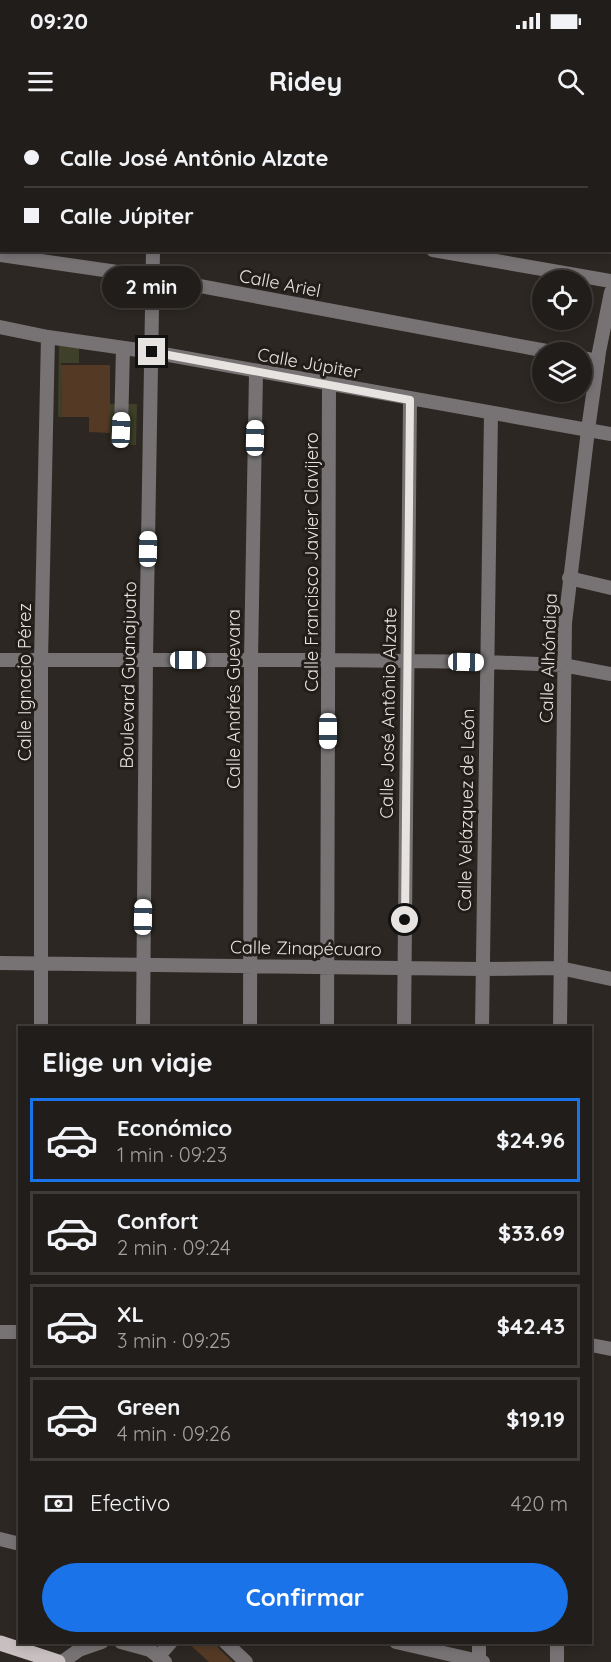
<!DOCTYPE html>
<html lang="es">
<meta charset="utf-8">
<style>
body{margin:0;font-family:Quicksand,sans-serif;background:#2d2a27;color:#f1f3f6;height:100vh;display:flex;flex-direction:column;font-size:22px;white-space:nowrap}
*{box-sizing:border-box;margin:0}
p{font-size:20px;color:#a2a2a2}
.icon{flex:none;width:33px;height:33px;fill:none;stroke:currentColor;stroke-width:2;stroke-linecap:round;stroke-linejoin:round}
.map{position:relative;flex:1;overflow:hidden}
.drawer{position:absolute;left:18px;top:906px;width:574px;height:618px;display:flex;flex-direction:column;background:#211d1a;border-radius:0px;box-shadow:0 3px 9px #0003,0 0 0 2px #3e3b39}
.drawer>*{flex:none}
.guide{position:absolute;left:0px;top:0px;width:612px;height:132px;box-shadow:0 3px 9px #0003,0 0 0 2px #3e3b39;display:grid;align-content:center;height:132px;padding:0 24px;background:#211d1a}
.fabs{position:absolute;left:532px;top:150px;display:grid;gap:12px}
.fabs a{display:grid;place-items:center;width:60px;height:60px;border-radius:50%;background:#211d1a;box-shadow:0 3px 9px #0003,0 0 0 2px #3e3b39;font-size:30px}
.end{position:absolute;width:27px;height:27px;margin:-14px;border:8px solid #e7e3e0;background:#111;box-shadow:0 0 0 3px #111}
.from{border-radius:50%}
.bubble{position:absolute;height:42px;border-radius:21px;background:#211d1a;box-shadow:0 3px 9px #0003,0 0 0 2px #3e3b39;font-size:20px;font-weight:700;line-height:42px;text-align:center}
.car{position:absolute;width:18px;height:36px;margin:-18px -9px;border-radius:8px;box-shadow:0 0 4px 2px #0007;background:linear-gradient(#fff 24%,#345 0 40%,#fff 0 76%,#345 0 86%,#fff 0)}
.guide b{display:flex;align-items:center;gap:21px;height:57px;font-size:22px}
.guide b+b{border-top:2px solid #3e3b39}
.guide i{width:15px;height:15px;background:#f1f3f6}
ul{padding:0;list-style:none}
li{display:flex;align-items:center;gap:18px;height:84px;margin:0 12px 9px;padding:0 12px;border:3px solid #3e3b39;border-radius:0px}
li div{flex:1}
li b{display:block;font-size:22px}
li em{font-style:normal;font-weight:700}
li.on{border-color:#1a73e8}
li>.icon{width:54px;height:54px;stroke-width:1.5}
h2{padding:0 24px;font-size:27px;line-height:72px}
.pay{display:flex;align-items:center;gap:15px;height:66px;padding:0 24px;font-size:22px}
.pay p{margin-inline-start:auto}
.button{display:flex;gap:12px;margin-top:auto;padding:12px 24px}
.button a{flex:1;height:69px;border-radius:36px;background:#1a73e8;color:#fff;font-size:24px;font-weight:700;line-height:69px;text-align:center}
.status{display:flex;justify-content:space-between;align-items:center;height:42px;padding:0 30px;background:#211d1a;direction:ltr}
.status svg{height:16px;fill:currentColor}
header{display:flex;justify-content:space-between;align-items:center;height:78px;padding:0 24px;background:#211d1a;font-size:27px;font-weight:700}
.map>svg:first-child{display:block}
</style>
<div class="status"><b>09:20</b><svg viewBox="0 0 49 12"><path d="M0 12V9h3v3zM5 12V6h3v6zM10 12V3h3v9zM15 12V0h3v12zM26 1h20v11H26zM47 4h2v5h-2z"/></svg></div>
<header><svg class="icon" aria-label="menu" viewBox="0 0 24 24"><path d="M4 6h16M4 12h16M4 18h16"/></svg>Ridey<svg class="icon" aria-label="search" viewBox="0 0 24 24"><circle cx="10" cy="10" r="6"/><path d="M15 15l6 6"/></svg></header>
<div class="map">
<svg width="611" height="1542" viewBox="0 0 611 1542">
<rect width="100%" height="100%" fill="#2c2722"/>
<path fill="#3f4029" d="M59 225 79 228V243H61L62 297H58Z
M110 284H137L136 325 110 324Z"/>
<path fill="#543a25" d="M61 245H110V313L89 312V297H62Z
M187 1522H216L219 1529 233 1542H209Z"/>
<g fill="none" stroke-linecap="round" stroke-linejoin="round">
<path stroke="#777374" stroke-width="14" d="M143 0 144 2
M158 0V2
M268 0 273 2
M325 0 326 2
M77 2 83 0
M235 2 238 0
M0 14H2
M610 60H611
M0 83H2
M433 130 611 161
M0 135 152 157 552 232
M0 207 48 217 152 232 611 314
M582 238 598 241
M121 310 123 228
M569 458 611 468
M0 540H328L486 542 563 545 611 554
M0 843 482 849 560 848 611 859
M41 908V541L48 217
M143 908 146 539 153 130
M250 908 251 540 256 252
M327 908 329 265
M404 908 410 280
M482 908 491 293
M560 908 565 503 588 310 599 232 611 172
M0 1212H20
M591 1225 611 1229
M0 1419 20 1424
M121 1522 150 1530 165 1542
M225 1522 246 1542
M396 1522 483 1542
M158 1537 171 1522
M479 1541V1522
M62 1542 79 1530 102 1522
M557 1542V1522"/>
<path stroke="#c8c0c0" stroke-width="15" d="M0 1523 58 1542"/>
</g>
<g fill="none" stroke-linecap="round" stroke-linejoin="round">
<path stroke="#e7e3e0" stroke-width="8" d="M152 232 410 280 405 800"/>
</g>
<g text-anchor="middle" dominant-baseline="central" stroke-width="6" stroke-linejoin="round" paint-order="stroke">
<g font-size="18" fill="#e7e3e0" stroke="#221d19">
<text transform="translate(280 163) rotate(11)">Calle Ariel</text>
<text transform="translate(309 243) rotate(10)">Calle Júpiter</text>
<text transform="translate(311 442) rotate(-90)">Calle Francisco Javier Clavijero</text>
<text transform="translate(548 538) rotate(-88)">Calle Alhóndiga</text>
<text transform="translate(128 555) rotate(-89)">Boulevard Guanajuato</text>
<text transform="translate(24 562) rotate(-90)">Calle Ignacio Pérez</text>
<text transform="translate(233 579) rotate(-90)">Calle Andrés Guevara</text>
<text transform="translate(388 593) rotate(-89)">Calle José Antônio Alzate</text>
<text transform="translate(466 690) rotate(-89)">Calle Velázquez de León</text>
<text transform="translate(306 828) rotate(1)">Calle Zinapécuaro</text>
</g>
</g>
</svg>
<div class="fabs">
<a><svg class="icon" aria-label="locate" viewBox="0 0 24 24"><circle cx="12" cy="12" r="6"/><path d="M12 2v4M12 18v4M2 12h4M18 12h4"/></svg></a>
<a><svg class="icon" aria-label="layers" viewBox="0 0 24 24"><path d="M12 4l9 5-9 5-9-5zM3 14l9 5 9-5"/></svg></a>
</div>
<i class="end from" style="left:405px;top:800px"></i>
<i class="end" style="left:152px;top:232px"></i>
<div class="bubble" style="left:102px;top:146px;width:99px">2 min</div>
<i class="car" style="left:121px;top:310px;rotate:2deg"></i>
<i class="car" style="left:255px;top:318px;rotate:1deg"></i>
<i class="car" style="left:148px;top:429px;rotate:1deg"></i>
<i class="car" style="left:188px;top:540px;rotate:90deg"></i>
<i class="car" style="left:466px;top:542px;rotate:91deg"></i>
<i class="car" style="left:328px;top:611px;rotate:180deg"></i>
<i class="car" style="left:143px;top:797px;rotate:1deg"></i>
<div class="guide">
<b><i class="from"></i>Calle José Antônio Alzate</b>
<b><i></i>Calle Júpiter</b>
</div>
<section class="drawer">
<h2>Elige un viaje</h2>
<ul>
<li class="on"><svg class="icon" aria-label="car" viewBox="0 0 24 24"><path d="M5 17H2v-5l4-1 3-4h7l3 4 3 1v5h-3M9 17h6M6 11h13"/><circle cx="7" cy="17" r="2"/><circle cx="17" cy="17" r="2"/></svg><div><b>Económico</b><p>1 min · 09:23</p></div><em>$24.96</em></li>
<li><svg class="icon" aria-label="car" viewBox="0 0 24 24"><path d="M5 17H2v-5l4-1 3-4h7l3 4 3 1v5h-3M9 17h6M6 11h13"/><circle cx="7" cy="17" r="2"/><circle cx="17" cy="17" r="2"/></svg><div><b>Confort</b><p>2 min · 09:24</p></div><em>$33.69</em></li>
<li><svg class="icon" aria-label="car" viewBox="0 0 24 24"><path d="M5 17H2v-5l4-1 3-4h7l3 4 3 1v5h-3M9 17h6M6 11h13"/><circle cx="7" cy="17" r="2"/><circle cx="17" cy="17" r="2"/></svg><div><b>XL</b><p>3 min · 09:25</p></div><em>$42.43</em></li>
<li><svg class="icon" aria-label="car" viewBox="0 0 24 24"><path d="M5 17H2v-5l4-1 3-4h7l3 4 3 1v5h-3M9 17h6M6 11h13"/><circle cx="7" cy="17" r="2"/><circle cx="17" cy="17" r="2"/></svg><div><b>Green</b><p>4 min · 09:26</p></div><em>$19.19</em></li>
</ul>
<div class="pay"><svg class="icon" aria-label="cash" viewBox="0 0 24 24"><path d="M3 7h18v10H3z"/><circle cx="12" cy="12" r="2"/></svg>Efectivo<p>420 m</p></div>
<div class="button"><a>Confirmar</a></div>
</section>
</div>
